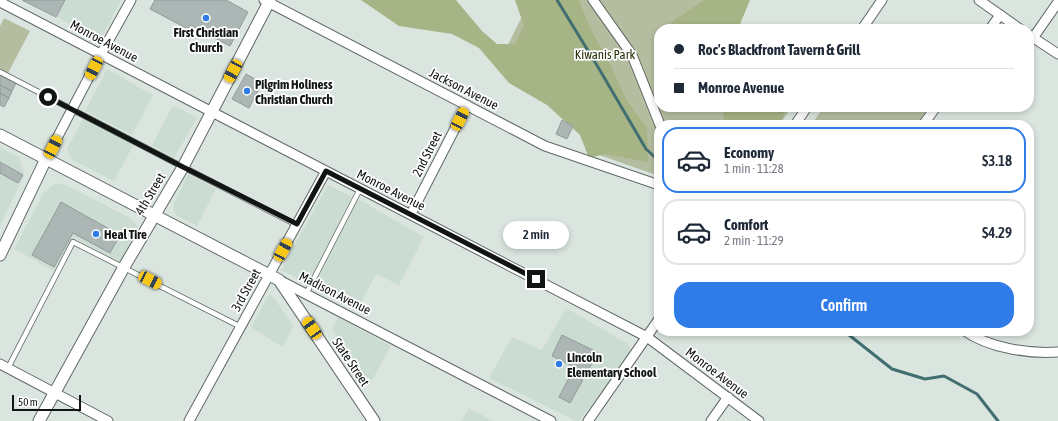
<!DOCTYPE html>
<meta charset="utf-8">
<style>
body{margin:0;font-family:"Asap Condensed",sans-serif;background:#f2f2f3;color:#1f2937;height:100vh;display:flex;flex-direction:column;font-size:15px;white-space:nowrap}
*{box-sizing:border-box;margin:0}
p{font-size:13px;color:#747a83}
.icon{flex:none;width:22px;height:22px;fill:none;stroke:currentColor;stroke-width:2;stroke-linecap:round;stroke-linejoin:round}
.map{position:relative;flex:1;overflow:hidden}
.panel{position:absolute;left:654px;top:120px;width:380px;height:216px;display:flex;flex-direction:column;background:#fff;border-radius:16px;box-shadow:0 2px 6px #0003}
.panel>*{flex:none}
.top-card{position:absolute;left:654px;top:24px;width:380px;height:88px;border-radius:16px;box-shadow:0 2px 6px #0003;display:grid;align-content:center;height:88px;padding:0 20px;background:#fff}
.scale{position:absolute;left:12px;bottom:10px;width:69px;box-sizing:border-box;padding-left:4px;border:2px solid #111513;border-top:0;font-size:11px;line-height:14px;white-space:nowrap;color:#111513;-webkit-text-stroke:3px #fff;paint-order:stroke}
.end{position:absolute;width:18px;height:18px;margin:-9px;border:5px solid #111513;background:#fff;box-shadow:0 0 0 2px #fff}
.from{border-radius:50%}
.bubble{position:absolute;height:28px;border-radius:14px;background:#fff;box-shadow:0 2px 6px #0003;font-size:13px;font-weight:600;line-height:28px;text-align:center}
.car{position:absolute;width:12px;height:24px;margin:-12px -6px;border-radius:5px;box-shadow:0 0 3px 1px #0007;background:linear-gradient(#f5c518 24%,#345 0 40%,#f5c518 0 76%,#345 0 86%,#f5c518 0)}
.top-card b{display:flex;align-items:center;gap:14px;height:38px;font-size:15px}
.top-card b+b{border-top:1px solid #e0e1e3}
.top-card i{width:10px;height:10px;background:#1f2937}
ul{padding:7px 0 0;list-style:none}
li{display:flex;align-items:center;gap:12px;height:66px;margin:0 8px 6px;padding:0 12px;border:2px solid #e0e1e3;border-radius:16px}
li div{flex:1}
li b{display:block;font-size:15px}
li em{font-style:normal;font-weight:600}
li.on{border-color:#2f7be7}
li>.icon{width:36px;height:36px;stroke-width:1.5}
.action{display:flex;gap:8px;margin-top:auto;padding:8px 20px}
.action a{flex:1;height:46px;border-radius:16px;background:#2f7be7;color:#fff;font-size:16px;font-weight:600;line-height:46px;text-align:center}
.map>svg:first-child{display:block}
</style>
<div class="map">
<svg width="1058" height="421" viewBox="0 0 1058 421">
<rect width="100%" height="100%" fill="#dbe5df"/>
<path fill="#cbddd2" d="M24 0H121L101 40Z
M107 69 153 95 132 135 85 111Z
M173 105 197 118 174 158 152 145Z
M84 117 134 144 114 181 71 159 67 149Z
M0 148 19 157 24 173 23 178 0 226Z
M188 174 216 189 197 226 176 215 173 210 174 203Z
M58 183 68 186 132 219 138 227 136 235 120 263 73 237 54 271 14 249 44 192 54 184Z
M328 185 352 197 308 284 281 270Z
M358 199 424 237 399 285 376 274 357 310 313 288Z
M270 293 294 326 282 347 251 327Z
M566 308 628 344 632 352 579 421H576L489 378 512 337 542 350Z
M338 317 391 346 368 387 332 329Z
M469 408 493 421H461Z"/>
<path fill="#b5bda0" d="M523 0H741L721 29H659V107H792L779 125H659V176L585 150 599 127 504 53 528 4Z
M4 18 30 31 8 73 0 69V26Z
M824 107H879L883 110 885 107H929L916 125H811Z"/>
<path fill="#a7b485" d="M361 0H456L482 31 497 44H515L524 26 515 0H579L591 30 608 60 627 101 647 128 648 162 605 154 589 158 580 135 547 105 509 83 479 48 452 34 399 26Z
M704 0H750L738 29H667L673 21Z
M722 107H786L780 125H725Z"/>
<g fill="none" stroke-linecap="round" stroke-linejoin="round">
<path stroke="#416f71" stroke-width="3" d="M557 0 598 67 646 149 659 161
M844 331 892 369 925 379 944 376 977 394 998 421"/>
</g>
<path fill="#acb7b5" stroke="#919c99" d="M22 0H65L56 17Z
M155 0H226L248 12 230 46 190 25 188 29 150 9Z
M246 74 262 83 249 108 232 99Z
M0 75 16 83 12 91 0 85Z
M0 85 12 91 9 98 0 93Z
M0 93 9 98 4 107 0 105Z
M562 120 573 126 567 139 556 134Z
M0 162 23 175 18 183 0 173Z
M61 202 120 235 110 253 73 233 54 267 32 255Z
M562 335 597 352 587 373 552 356Z
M571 374 583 380 570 403 559 397Z"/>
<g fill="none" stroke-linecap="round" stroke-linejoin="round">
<g stroke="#606964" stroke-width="6">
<path id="service" d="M0 72 183 167 297 225
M306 294 360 189
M8 368 73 242 241 327"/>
</g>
<g stroke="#606964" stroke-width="11">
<path id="minor" d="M264 0 545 146 659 185
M593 0 632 55 660 125
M979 0 1020 29
M0 2 212 112 647 337 759 421
M862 29 882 0
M990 29 1000 15
M1029 35 1058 54
M1033 38 1058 2
M795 125 807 107
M923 125 936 107
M46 159 101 54 131 0
M411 214 467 105
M279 280 551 421
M965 331C989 348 1029 354 1058 352
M0 364 108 421
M189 421 326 171
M588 421 659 319
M711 421 728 397"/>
</g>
<g stroke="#606964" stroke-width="13">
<path id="tertiary" d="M0 135 279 280 374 421
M0 255 46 159
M39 421 124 267 183 167 270 0"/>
</g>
<use href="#service" stroke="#fff" stroke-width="4.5"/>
<use href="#minor" stroke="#fff" stroke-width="9"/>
<use href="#tertiary" stroke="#fff" stroke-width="11"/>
</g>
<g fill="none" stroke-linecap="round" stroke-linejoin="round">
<path stroke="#111513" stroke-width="5" d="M48 97 183 167 297 224 326 171 536 279"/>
</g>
<g fill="#2f7be7" stroke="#fff" stroke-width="1.5">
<circle cx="206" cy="18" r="4"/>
<circle cx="247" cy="91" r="4"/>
<circle cx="96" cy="234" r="4"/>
<circle cx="559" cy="364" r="4"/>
</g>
<g text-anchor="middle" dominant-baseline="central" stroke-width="3.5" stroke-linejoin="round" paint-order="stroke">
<g font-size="13" font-weight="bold" fill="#111513" stroke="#fff" text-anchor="start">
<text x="206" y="32" text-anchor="middle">First Christian<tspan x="206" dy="15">Church</tspan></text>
<text x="255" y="84">Pilgrim Holiness<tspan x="255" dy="15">Christian Church</tspan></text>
<text x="104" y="234">Heal Tire</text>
<text x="567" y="357">Lincoln<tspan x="567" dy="15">Elementary School</tspan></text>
</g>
<g font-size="13" fill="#111513" stroke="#fff">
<text transform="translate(104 41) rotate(28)">Monroe Avenue</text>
<text transform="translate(464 89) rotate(27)">Jackson Avenue</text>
<text transform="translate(427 154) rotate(-63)">2nd Street</text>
<text transform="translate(391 190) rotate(27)">Monroe Avenue</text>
<text transform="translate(150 194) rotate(-59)">4th Street</text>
<text transform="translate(246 290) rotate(-61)">3rd Street</text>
<text transform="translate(335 293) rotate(27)">Madison Avenue</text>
<text transform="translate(351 362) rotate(56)">State Street</text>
<text transform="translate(717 373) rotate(37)">Monroe Avenue</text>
</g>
<g font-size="13" fill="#28300a" stroke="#fff">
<text x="605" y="54">Kiwanis Park</text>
</g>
</g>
</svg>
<div class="scale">50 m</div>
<i class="end from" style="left:48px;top:97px"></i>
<i class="end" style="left:536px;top:279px"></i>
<div class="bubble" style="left:503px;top:221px;width:66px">2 min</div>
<i class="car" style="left:94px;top:68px;rotate:207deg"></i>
<i class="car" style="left:233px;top:71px;rotate:208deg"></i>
<i class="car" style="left:460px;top:119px;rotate:27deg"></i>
<i class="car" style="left:53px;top:147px;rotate:27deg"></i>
<i class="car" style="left:283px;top:250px;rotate:29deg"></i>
<i class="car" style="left:150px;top:280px;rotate:117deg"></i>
<i class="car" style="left:312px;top:328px;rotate:326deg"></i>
<div class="top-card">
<b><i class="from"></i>Roc's Blackfront Tavern &amp; Grill</b>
<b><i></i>Monroe Avenue</b>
</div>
<section class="panel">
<ul>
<li class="on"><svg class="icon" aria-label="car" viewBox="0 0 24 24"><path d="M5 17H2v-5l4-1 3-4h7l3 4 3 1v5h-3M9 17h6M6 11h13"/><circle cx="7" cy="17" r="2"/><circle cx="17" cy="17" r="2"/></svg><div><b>Economy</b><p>1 min · 11:28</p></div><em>$3.18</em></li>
<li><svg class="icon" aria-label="car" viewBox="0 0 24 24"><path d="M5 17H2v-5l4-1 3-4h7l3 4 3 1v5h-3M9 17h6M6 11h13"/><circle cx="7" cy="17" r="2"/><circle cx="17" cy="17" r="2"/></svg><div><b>Comfort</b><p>2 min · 11:29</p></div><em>$4.29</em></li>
</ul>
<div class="action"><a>Confirm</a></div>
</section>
</div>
